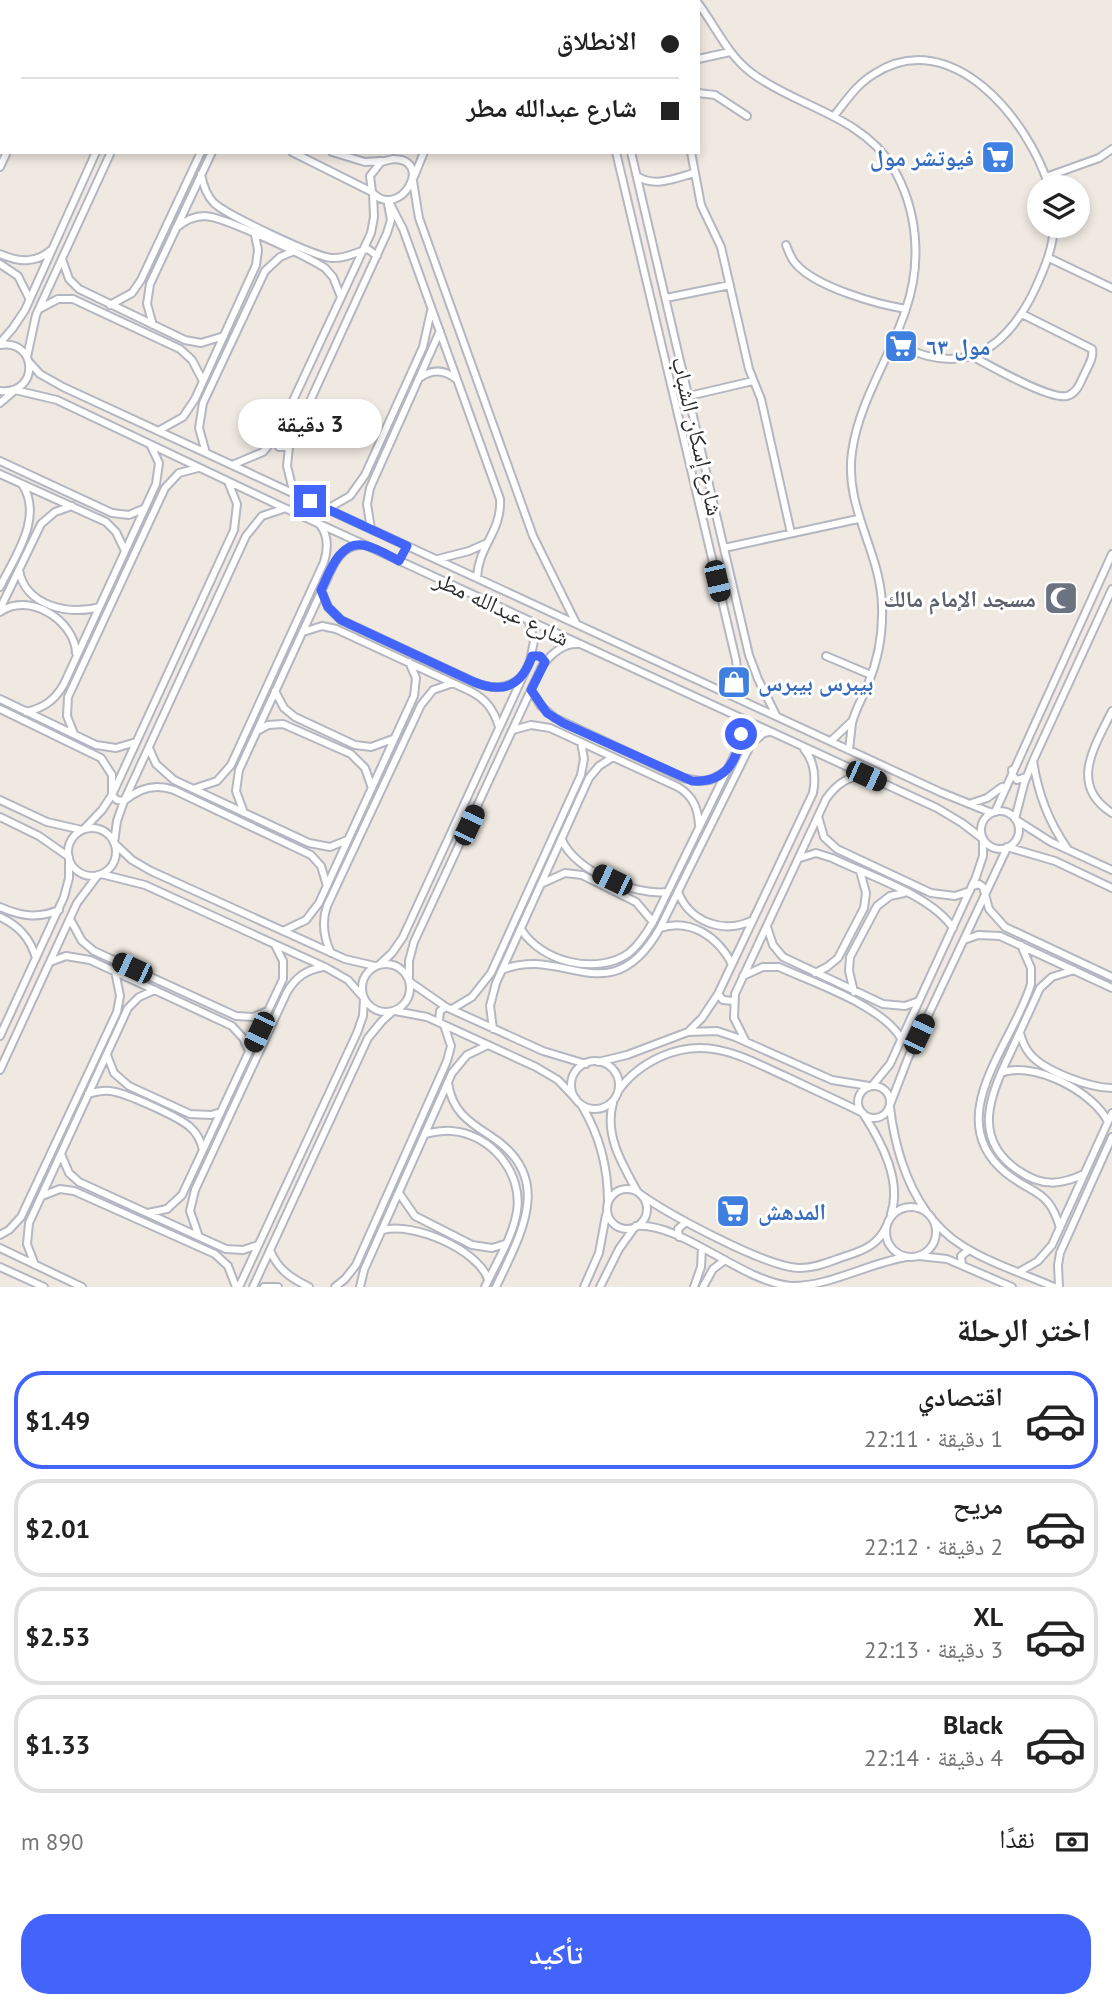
<!DOCTYPE html>
<html lang="ar">
<meta charset="utf-8">
<style>
body{margin:0;font-family:"PT Sans","Noto Naskh Arabic",sans-serif;background:#f6f6f6;color:#222;direction:rtl;height:100vh;display:flex;flex-direction:column;font-size:26px;white-space:nowrap}
*{box-sizing:border-box;margin:0}
p{font-size:23px;color:#767676}
.icon{flex:none;width:38px;height:38px;fill:none;stroke:currentColor;stroke-width:2;stroke-linecap:round;stroke-linejoin:round}
.map{position:relative;height:1287px;overflow:hidden;direction:ltr}
.side{display:flex;flex-direction:column;background:#fff;flex:1}
.side>*{flex:none}
.guide{position:absolute;left:0px;top:0px;width:700px;height:154px;box-shadow:0 4px 10px #0003;direction:rtl;display:grid;align-content:center;height:154px;padding:0 21px;background:#fff}
.fabs{position:absolute;left:1027px;top:175px;display:grid;gap:14px}
.fabs a{display:grid;place-items:center;width:63px;height:63px;border-radius:50%;background:#fff;box-shadow:0 4px 10px #0003;font-size:35px}
.end{position:absolute;width:32px;height:32px;margin:-16px;border:9px solid #4264fb;background:#fff;box-shadow:0 0 0 4px #fff}
.from{border-radius:50%}
.bubble{position:absolute;height:49px;border-radius:24px;background:#fff;box-shadow:0 4px 10px #0003;font-size:23px;font-weight:700;line-height:49px;text-align:center;direction:rtl}
.car{position:absolute;width:21px;height:42px;margin:-21px -10px;border-radius:9px;box-shadow:0 0 5px 2px #0007;background:linear-gradient(#222 24%,#8ab4d8 0 40%,#222 0 76%,#8ab4d8 0 86%,#222 0)}
.guide b{display:flex;align-items:center;gap:24px;height:66px;font-size:26px}
.guide b+b{border-top:2px solid #e0e0e0}
.guide i{width:18px;height:18px;background:#222}
ul{padding:0;list-style:none}
li{display:flex;align-items:center;gap:21px;height:98px;margin:0 14px 10px;padding:0 7px;border:4px solid #e0e0e0;border-radius:28px}
li div{flex:1}
li b{display:block;font-size:26px}
li em{font-style:normal;font-weight:700}
li.selected{border-color:#4264fb}
li>.icon{width:63px;height:63px;stroke-width:1.5}
h2{padding:0 21px;font-size:32px;line-height:84px}
.pay{display:flex;align-items:center;gap:18px;height:77px;padding:0 21px;font-size:26px}
.pay p{margin-inline-start:auto}
.button{display:flex;gap:14px;margin-top:auto;padding:14px 21px}
.button a{flex:1;height:80px;border-radius:28px;background:#4264fb;color:#fff;font-size:28px;font-weight:700;line-height:80px;text-align:center}
.map>svg:first-child{display:block}
</style>
<div class="map">
<svg width="1112" height="1287" viewBox="0 0 1112 1287">
<rect width="100%" height="100%" fill="#efe9e1"/>
<g fill="none" stroke-linecap="round" stroke-linejoin="round">
<g stroke="#b4b7c1" stroke-width="10">
<path id="minor" d="M5 0 9 2
M580 0V2
M596 0V2
M20 2V0
M150 2 151 0
M166 2 167 0
M271 2 272 0
M281 2 282 0
M369 2 370 0
M381 2 382 0
M478 2V0
M492 2 493 0
M698 3C716 27 728 56 753 74 798 107 861 116 892 166 918 209 922 262 906 309 890 358 859 401 852 452 844 508 881 552 882 606 883 633 878 660 868 684 863 697 855 710 852 723 851 732 850 741 849 750
M0 17H2
M698 59 730 52
M698 93 715 95 747 116
M0 104 2 105
M834 116C846 101 857 84 874 74 951 24 1029 120 1049 187
M0 119 2 121
M0 145 2 141
M292 152 372 192
M332 152 365 162 381 161
M616 152 736 660 740 699
M631 152 749 655 758 679 776 715
M691 152 701 205 721 247 749 369 761 399 791 533
M393 159C436 159 399 222 372 192L370 176 381 162Z
M0 167 7 152
M201 174C203 185 206 195 214 203 227 215 315 257 332 258 346 259 356 252 368 249L377 256
M637 176C654 188 676 178 694 173
M414 177 424 152
M1046 177 1099 158 1112 149
M413 181 419 218 533 536 576 623
M388 200 403 229 500 499C502 532 478 546 477 578
M176 228C184 221 193 216 205 216 225 217 306 256 325 268L333 277 341 297
M786 245C789 252 791 259 796 264 816 287 876 304 906 309
M0 254C19 262 35 264 51 250
M1049 258 1112 288
M62 259 69 279 79 289 185 340 201 343 224 336
M0 264 18 276 29 298
M666 298 730 285
M110 305 132 293 141 280 201 152
M41 308 58 299H73L180 349 192 360 203 381
M153 325 147 304 150 284 212 152
M0 343 13 328 25 310 96 152
M892 343C904 347 915 353 928 356 982 370 1015 332 1036 287 1045 267 1053 248 1054 226
M0 345C38 339 40 395 0 391
M970 355C989 365 1049 400 1067 396 1077 393 1080 383 1084 375 1088 366 1094 358 1092 349L1022 314
M27 357 36 315 111 152
M29 362 40 374 63 387 940 792 992 813
M421 377C433 369 445 370 456 379
M15 390 57 400 276 504 937 808 962 823 983 839
M689 396 753 381
M0 403 14 391
M158 431 183 417 195 399 256 265 258 250 255 235
M274 440 279 447H289
M206 453 199 428 203 403 265 271 280 257 292 252
M0 461 112 513 129 515 143 509
M232 465 263 452 277 435 371 233 374 217 373 193
M0 474 106 522 116 532 125 551
M294 494 287 466 289 447 387 233 391 220 388 204
M327 509 350 496 365 475 423 347 431 311
M371 529 367 504 370 488 440 331
M724 548 858 519
M438 559 469 551 487 543
M19 570C25 606 70 616 99 607
M0 587C15 556 44 517 22 484
M321 590 328 607 341 620 474 682C491 689 506 690 521 678
M0 609 41 524 55 512 72 506
M0 612C29 591 75 621 76 653
M303 632 322 626 336 629 470 691C486 699 494 710 499 727
M826 656 871 675
M531 690 541 706 555 718 683 778 701 781 710 780 725 772
M275 691 284 708 295 717 355 745 371 747 393 739
M0 699 96 745 116 748 136 742
M0 709 101 758 112 775V795L117 800 124 801C139 788 155 783 174 790L311 855 321 866 327 886
M1112 711C1095 746 1068 785 1112 813
M26 712C44 708 55 700 64 684L156 484 159 463 151 446
M513 730 531 725 550 728 678 787C693 796 698 808 699 825
M257 731 268 725 283 724 351 754 365 768 372 788
M74 734 67 716 68 697 165 488 179 473 198 468
M831 741 852 721
M149 748 156 764 174 780 309 843 330 847 347 840
M1033 761C1038 794 1048 821 1067 848
M1012 770 1013 776 1017 780 1026 777
M193 789 217 781 231 765 324 562C328 549 329 536 320 525
M0 800 47 822 82 830
M972 803 987 798 1002 787
M981 830a19 19 0 1 1 38 0a19 19 0 1 1-38 0Z
M995 812 1112 554
M244 813 236 791 239 770 333 566C339 554 349 544 364 545
M818 816 824 837 837 849 931 893 955 896 970 891
M0 817 39 836 69 857
M1015 819 1024 784 1033 761 1112 589
M1018 821 1051 842 1112 870
M68 852a24 24 0 1 1 48 0a24 24 0 1 1-48 0Z
M84 829 102 810 112 795 234 530 237 504 229 484
M562 840C575 871 635 896 667 892
M114 843 117 821 124 801 246 536 262 516 283 509
M115 844 132 860 151 871 345 959 375 966
M1007 847 1055 861 1112 888
M800 858 816 853 832 858C869 876 931 895 953 928
M101 874 145 885 327 968 348 980 363 997
M543 883 565 873 582 875 636 902 653 922
M973 886 979 884 983 887 989 909 1005 927 1112 977
M678 892C690 922 723 934 751 921
M0 907C21 916 37 919 59 910
M0 917C19 926 30 938 36 958
M70 919 82 941 94 951 236 1016 253 1017 268 1011
M767 927 773 945 783 957 883 1004 905 1006 919 1001
M660 928C691 918 718 937 732 964
M521 929C541 962 597 976 629 953 639 945 646 934 653 922L738 748 741 734 738 718
M283 931 306 920 319 903 414 696 416 678 409 662
M964 940 978 935 1000 936 1112 988
M1021 945 1031 968V984C1014 1043 939 1118 1006 1173 1033 1195 1049 1189 1060 1228
M331 953C324 938 321 923 327 906L421 705 433 690 453 683
M50 962 66 956 90 960 232 1026 243 1038 249 1051
M362 988a24 24 0 1 1 48 0a24 24 0 1 1-48 0Z
M379 965 392 953 403 937 530 661 534 641 529 622
M502 970C563 944 610 1016 660 928L751 744 764 733 769 732
M1074 970 1052 977 1040 988C1031 1008 1022 1027 1013 1047 993 1090 968 1137 1019 1171 1042 1187 1061 1185 1084 1174
M815 973 827 967 838 958 864 908 866 893 860 871
M743 976 763 967H779C814 983 884 1006 902 1040
M409 979V961L414 942 542 666C551 654 563 643 578 644
M410 982 446 1007 543 1051 586 1064
M854 992 849 971 850 957 877 906 890 896 904 893
M718 994 723 1000 733 1001
M452 1009 472 997 491 973 581 775 584 759 581 742
M395 1011 427 1017 536 1067 558 1080 576 1099
M439 1022 440 1011 446 1007
M493 1029 490 1006 496 983 589 778 599 766 613 757
M688 1032 702 1018 718 994 813 793C816 777 815 762 804 749
M1020 1033C1022 1041 1025 1048 1030 1054 1044 1071 1090 1088 1112 1088
M0 1036 64 897 69 878V859
M746 1042 734 1018 735 994 826 799C836 785 847 776 864 776
M107 1055 114 1073 129 1086 190 1114 211 1115 221 1112
M571 1085a24 24 0 1 1 48 0a24 24 0 1 1-48 0Z
M598 1062 627 1055 688 1032 717 1031 735 1037 832 1080 869 1086
M0 1070 77 903 98 875
M1001 1073C1033 1060 1094 1092 1108 1122
M448 1083C452 1110 467 1121 489 1135 556 1177 521 1233 496 1287
M858 1102a16 16 0 1 1 32 0a16 16 0 1 1-32 0Z
M872 1086 890 1064 976 877 983 856V840
M619 1090C630 1074 643 1065 660 1057 710 1035 744 1058 789 1078 814 1090 839 1101 863 1113
M88 1094C95 1092 102 1090 110 1091 124 1092 179 1117 190 1127 197 1133 201 1141 203 1150
M613 1103C604 1134 622 1164 637 1191
M890 1105 908 1058 1007 848
M582 1106C600 1136 608 1167 608 1202
M890 1107C894 1142 905 1182 926 1211
M864 1115C882 1143 902 1181 891 1214
M425 1134C434 1132 443 1130 452 1131 491 1134 523 1173 517 1211 513 1237 496 1263 485 1287
M61 1154 69 1173 79 1182 226 1249 243 1250 258 1245
M607 1209a20 20 0 1 1 40 0a20 20 0 1 1-40 0Z
M399 1193 415 1216 472 1245 492 1248 505 1244
M640 1194C668 1214 767 1268 800 1268 816 1268 831 1261 846 1256 865 1250 879 1244 887 1225
M42 1196 60 1189 74 1191 215 1254 228 1266 236 1287
M886 1232a25 25 0 1 1 50 0a25 25 0 1 1-50 0Z
M148 1213 167 1209 182 1195 283 979V961L275 945
M935 1222C961 1255 1016 1270 1054 1287
M636 1226C681 1222 742 1282 791 1286 828 1287 869 1263 906 1257
M383 1230C413 1222 477 1249 488 1279
M0 1235 9 1230 21 1217 117 1012 120 996 115 971
M199 1237 190 1211 195 1190 287 992C296 977 306 970 323 967
M679 1237 678 1229 686 1222
M0 1248 82 1287
M270 1250C278 1270 291 1278 309 1287
M919 1256 947 1259 1012 1287
M35 1265 27 1244 29 1223 128 1008 139 997 155 990
M962 1265 961 1256 969 1250
M0 1267 44 1287
M1019 1272 1038 1261 1052 1245 1112 1113
M239 1287 357 1033 363 1016 364 999
M253 1287 368 1038 382 1021 393 1011
M264 1287H278
M335 1287 345 1279 356 1265 447 1061 451 1046 444 1025
M360 1287 364 1270 452 1073 467 1055 488 1045
M584 1287 599 1253 606 1215
M600 1287 619 1249 634 1228
M694 1287 701 1267 702 1248
M703 1287 713 1269 725 1260
M1059 1287 1058 1265 1060 1253 1112 1137"/>
</g>
<use href="#minor" stroke="#fff" stroke-width="6"/>
</g>
<g fill="none" stroke-linecap="round" stroke-linejoin="round">
<path stroke="#4264fb" stroke-width="9" d="M310 501 407 546 399 561C388 555 375 547 363 545 339 541 329 574 321 590L328 607 341 620 474 682C503 694 522 686 532 656H540L545 662 531 690 547 713 563 723 692 781C723 783 737 764 741 734"/>
</g>
<defs>
<g id="supermarket-square" transform="scale(1.75)"><rect x="-9" y="-9" width="18" height="18" rx="4" fill="#3f7fe0" stroke="#fff"/><path d="M-6-5.5h2.5l.6 2H6L4.5 2H-2.5L-4.4-4H-6ZM-1.5 3.2a1.3 1.3 0 1 0 .1 0ZM3 3.2a1.3 1.3 0 1 0 .1 0Z" fill="#fff"/></g>
<g id="mosque-square" transform="scale(1.75)"><rect x="-9" y="-9" width="18" height="18" rx="4" fill="#6b7280" stroke="#fff"/><path d="M3.5-4.9A6 6 0 1 0 3.5 4.9A5 5 0 1 1 3.5-4.9Z" fill="#fff"/></g>
<g id="shop-square" transform="scale(1.75)"><rect x="-9" y="-9" width="18" height="18" rx="4" fill="#3f7fe0" stroke="#fff"/><path d="M-5-2.5h2.3a2.7 3.5 0 0 1 5.4 0H5L5.5 6h-11ZM-1.5-2.5h3a1.5 2.3 0 0 0-3 0Z" fill="#fff"/></g>
</defs>
<g fill-rule="evenodd">
<use href="#supermarket-square" x="998" y="157"/>
<use href="#supermarket-square" x="901" y="346"/>
<use href="#mosque-square" x="1061" y="598"/>
<use href="#shop-square" x="734" y="682"/>
<use href="#supermarket-square" x="733" y="1211"/>
</g>
<g text-anchor="middle" dominant-baseline="central" stroke-width="6" stroke-linejoin="round" paint-order="stroke">
<g font-size="23" font-weight="bold" fill="#366cbe" stroke="#fff" text-anchor="start">
<text x="974" y="157" text-anchor="end">فيوتشر مول</text>
<text x="926" y="346">مول ٦٣</text>
<text x="758" y="682">بيبرس بيبرس</text>
<text x="758" y="1211">المدهش</text>
</g>
<g font-size="23" fill="#2e2e2e" stroke="#fff">
<text transform="translate(698 436) rotate(77)">شارع إسكان الشباب</text>
<text transform="translate(502 608) rotate(25)">شارع عبدالله مطر</text>
</g>
<g font-size="23" font-weight="bold" fill="#5b616d" stroke="#fff" text-anchor="end">
<text x="1036" y="598">مسجد الإمام مالك</text>
</g>
</g>
</svg>
<div class="fabs">
<a><svg class="icon" aria-label="layers" viewBox="0 0 24 24"><path d="M12 4l9 5-9 5-9-5zM3 14l9 5 9-5"/></svg></a>
</div>
<i class="end from" style="left:741px;top:734px"></i>
<i class="end" style="left:310px;top:501px"></i>
<div class="bubble" style="left:238px;top:399px;width:144px">3 دقيقة</div>
<i class="car" style="left:717px;top:581px;rotate:167deg"></i>
<i class="car" style="left:866px;top:776px;rotate:114deg"></i>
<i class="car" style="left:469px;top:825px;rotate:25deg"></i>
<i class="car" style="left:612px;top:880px;rotate:296deg"></i>
<i class="car" style="left:132px;top:968px;rotate:295deg"></i>
<i class="car" style="left:259px;top:1032px;rotate:205deg"></i>
<i class="car" style="left:919px;top:1034px;rotate:25deg"></i>
<div class="guide">
<b><i class="from"></i>الانطلاق</b>
<b><i></i>شارع عبدالله مطر</b>
</div>
</div>
<section class="side">
<h2>اختر الرحلة</h2>
<ul>
<li class="selected"><svg class="icon" aria-label="car" viewBox="0 0 24 24"><path d="M5 17H2v-5l4-1 3-4h7l3 4 3 1v5h-3M9 17h6M6 11h13"/><circle cx="7" cy="17" r="2"/><circle cx="17" cy="17" r="2"/></svg><div><b>اقتصادي</b><p>1 دقيقة · 22:11</p></div><em>$1.49</em></li>
<li><svg class="icon" aria-label="car" viewBox="0 0 24 24"><path d="M5 17H2v-5l4-1 3-4h7l3 4 3 1v5h-3M9 17h6M6 11h13"/><circle cx="7" cy="17" r="2"/><circle cx="17" cy="17" r="2"/></svg><div><b>مريح</b><p>2 دقيقة · 22:12</p></div><em>$2.01</em></li>
<li><svg class="icon" aria-label="car" viewBox="0 0 24 24"><path d="M5 17H2v-5l4-1 3-4h7l3 4 3 1v5h-3M9 17h6M6 11h13"/><circle cx="7" cy="17" r="2"/><circle cx="17" cy="17" r="2"/></svg><div><b>XL</b><p>3 دقيقة · 22:13</p></div><em>$2.53</em></li>
<li><svg class="icon" aria-label="car" viewBox="0 0 24 24"><path d="M5 17H2v-5l4-1 3-4h7l3 4 3 1v5h-3M9 17h6M6 11h13"/><circle cx="7" cy="17" r="2"/><circle cx="17" cy="17" r="2"/></svg><div><b>Black</b><p>4 دقيقة · 22:14</p></div><em>$1.33</em></li>
</ul>
<div class="pay"><svg class="icon" aria-label="cash" viewBox="0 0 24 24"><path d="M3 7h18v10H3z"/><circle cx="12" cy="12" r="2"/></svg>نقدًا<p>890 m</p></div>
<div class="button"><a>تأكيد</a></div>
</section>
